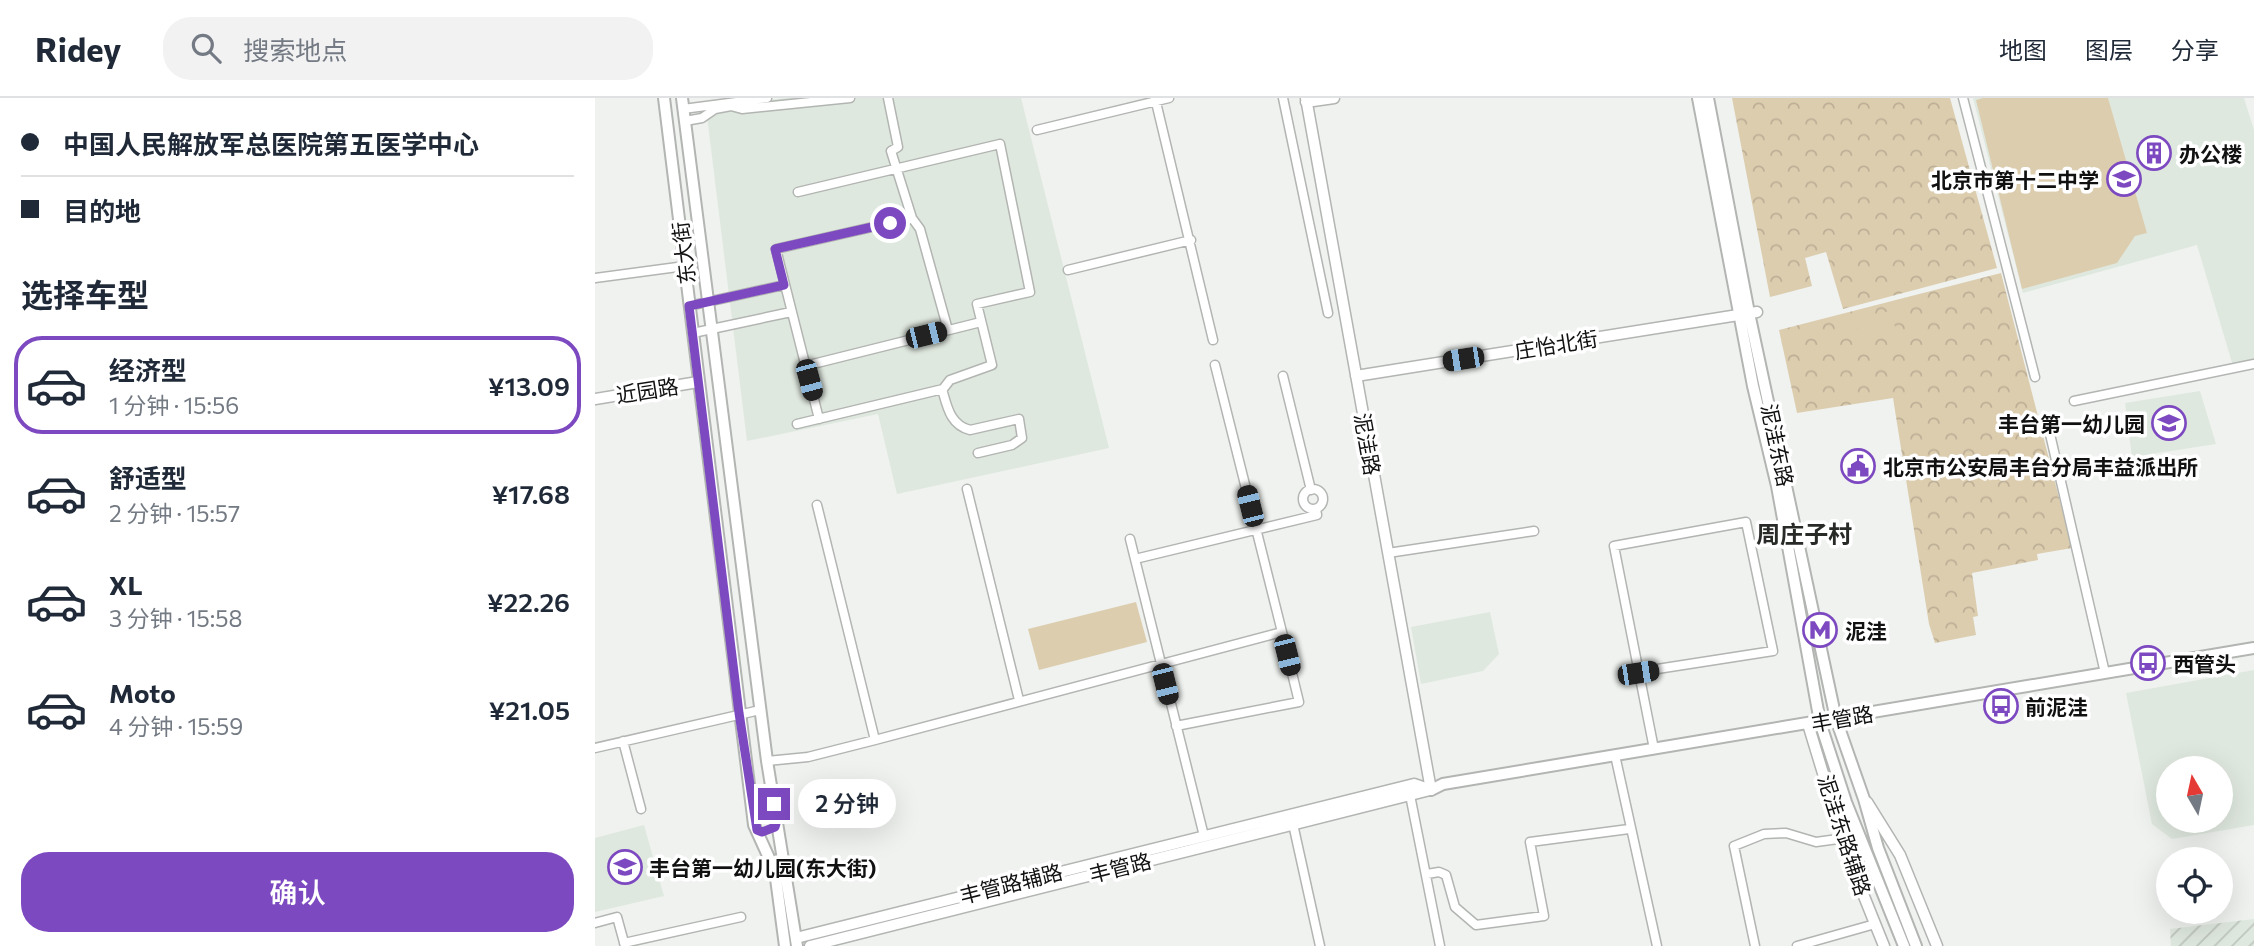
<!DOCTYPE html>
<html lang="zh">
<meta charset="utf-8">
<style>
body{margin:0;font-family:Commissioner,"Noto Sans SC",sans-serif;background:#f2f2f3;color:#1f2937;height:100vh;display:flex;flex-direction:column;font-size:26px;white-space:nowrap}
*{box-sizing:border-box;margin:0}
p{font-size:23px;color:#747a83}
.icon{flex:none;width:38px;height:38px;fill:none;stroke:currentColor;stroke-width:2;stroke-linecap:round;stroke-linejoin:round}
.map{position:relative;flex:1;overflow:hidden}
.drawer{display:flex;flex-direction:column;background:#fff;width:595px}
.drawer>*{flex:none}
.banner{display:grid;align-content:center;height:154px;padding:0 21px;background:#fff}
.needle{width:46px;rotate:351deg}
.fabs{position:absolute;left:1561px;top:658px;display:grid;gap:14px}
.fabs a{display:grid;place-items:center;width:77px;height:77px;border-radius:50%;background:#fff;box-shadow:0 7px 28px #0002;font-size:35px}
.end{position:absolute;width:32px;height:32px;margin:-16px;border:9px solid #7d49c0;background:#fff;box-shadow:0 0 0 4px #fff}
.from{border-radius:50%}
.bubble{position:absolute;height:49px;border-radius:24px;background:#fff;box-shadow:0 7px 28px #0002;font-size:23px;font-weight:600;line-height:49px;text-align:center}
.car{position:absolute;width:21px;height:42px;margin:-21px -10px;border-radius:9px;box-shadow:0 0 5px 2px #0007;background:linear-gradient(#222 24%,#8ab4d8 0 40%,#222 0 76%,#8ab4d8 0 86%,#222 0)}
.banner b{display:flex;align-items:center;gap:24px;height:66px;font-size:26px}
.banner b+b{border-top:2px solid #e0e1e3}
.banner i{width:18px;height:18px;background:#1f2937}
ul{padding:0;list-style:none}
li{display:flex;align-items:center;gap:21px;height:98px;margin:0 14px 10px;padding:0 7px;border:4px solid transparent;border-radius:28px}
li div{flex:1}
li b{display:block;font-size:26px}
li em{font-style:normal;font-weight:600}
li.current{border-color:#7d49c0}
li>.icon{width:63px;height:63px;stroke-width:1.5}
h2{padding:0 21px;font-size:32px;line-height:84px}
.cta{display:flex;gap:14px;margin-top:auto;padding:14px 21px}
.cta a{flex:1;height:80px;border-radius:28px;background:#7d49c0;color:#fff;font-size:28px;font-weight:600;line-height:80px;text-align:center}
header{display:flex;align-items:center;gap:42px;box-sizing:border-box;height:98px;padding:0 35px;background:#fff;border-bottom:2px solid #e0e1e3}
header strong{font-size:33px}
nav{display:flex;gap:38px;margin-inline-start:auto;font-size:24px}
.search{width:490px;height:63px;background:#f2f2f3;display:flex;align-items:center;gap:18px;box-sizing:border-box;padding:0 24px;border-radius:28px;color:#747a83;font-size:26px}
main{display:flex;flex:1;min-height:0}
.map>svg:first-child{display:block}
</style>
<header>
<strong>Ridey</strong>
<div class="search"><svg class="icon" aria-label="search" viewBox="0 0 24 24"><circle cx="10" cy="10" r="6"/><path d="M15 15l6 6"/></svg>搜索地点</div>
<nav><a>地图</a><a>图层</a><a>分享</a></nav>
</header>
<main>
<section class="drawer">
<div class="banner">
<b><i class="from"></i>中国人民解放军总医院第五医学中心</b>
<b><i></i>目的地</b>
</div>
<h2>选择车型</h2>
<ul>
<li class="current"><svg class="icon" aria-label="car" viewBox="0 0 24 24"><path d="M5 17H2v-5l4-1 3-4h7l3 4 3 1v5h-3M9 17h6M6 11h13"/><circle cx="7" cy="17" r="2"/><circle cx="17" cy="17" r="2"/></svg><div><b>经济型</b><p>1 分钟 · 15:56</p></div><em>¥13.09</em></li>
<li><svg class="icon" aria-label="car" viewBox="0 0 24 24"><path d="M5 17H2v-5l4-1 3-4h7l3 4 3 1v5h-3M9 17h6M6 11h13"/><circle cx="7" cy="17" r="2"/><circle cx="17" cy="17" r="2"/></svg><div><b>舒适型</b><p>2 分钟 · 15:57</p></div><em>¥17.68</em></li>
<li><svg class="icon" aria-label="car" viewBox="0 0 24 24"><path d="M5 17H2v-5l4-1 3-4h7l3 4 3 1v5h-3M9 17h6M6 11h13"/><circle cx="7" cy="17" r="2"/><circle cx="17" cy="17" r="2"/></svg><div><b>XL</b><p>3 分钟 · 15:58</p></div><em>¥22.26</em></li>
<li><svg class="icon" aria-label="car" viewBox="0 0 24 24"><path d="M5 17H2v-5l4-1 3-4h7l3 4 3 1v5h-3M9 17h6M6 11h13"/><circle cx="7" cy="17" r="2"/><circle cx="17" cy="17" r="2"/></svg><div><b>Moto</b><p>4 分钟 · 15:59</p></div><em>¥21.05</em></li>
</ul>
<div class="cta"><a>确认</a></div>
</section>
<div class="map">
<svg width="1659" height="848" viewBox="0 0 1659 848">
<defs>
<pattern id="industrial-furrows" width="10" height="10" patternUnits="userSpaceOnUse" patternTransform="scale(1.75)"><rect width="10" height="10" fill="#dfe8df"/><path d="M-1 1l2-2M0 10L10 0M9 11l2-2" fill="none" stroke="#bec6be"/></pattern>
<pattern id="park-crowns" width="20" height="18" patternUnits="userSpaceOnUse" patternTransform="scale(1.75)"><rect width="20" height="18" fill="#ddcdaf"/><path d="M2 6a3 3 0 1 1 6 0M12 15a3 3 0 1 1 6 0" fill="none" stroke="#bdaf96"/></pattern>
</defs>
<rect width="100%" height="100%" fill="#eff2ef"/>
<path fill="#dfe8df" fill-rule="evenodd" d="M191 0H426L514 350 302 396 283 316 152 343 111 10Z
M1378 0H1649L1659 32V265L1638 268 1602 147 1428 195Z
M1605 293 1621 346 1537 359 1530 305Z
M895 514 904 556 888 573 826 586 816 529Z
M1659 572V727L1577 741 1557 726 1531 595ZM1573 670H1626V723H1573Z
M49 727 69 798 0 814V740Z"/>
<path fill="url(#industrial-furrows)" d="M1659 821V848H1576L1575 831Z"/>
<path fill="url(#park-crowns)" d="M1137 0H1355L1402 170 1248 211 1231 154 1210 160 1217 188 1175 199Z
M1406 175 1477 450 1442 456 1443 462 1377 475 1383 518 1378 519 1381 537 1340 545 1334 526 1298 300 1202 315 1184 232Z"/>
<path fill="#ddcdaf" d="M1388 0H1513L1552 135 1540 138 1522 165 1427 191 1381 2Z
M1294 213 1301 231 1266 241 1260 222Z
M541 504 552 544 444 572 433 531Z"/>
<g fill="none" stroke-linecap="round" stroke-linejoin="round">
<g stroke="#b2b5b2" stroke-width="11">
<path id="minor" d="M560 0 618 242
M688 0 733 215
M1368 0 1440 279
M88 11 172 0
M90 23 107 20 120 11 136 8 147 11 255 0
M442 32 574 0
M317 120 325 131 353 232
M473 172 596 142
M0 180 90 168
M94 208 189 187
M98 235 196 214
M210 268 386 224
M688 278 716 392
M347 291C352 308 355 327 375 332L424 321 427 340 417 347 383 355
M1479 303 1659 266
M224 321 181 151 317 120 296 53 303 49 293 0
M1452 323 1510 575
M202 326 348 291 355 282 397 267 382 206 435 194 405 46 203 94
M372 391 424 602
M708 401a10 10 0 1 1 20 0a10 10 0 1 1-20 0Z
M222 407 280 642
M535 441 609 738
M793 455 939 433
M540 461 722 417 721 411
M1043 574 1178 553 1151 424 1019 448 1059 651
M581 628 704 604 687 534
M28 643 46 711
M0 650 165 612
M1020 657 1062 848
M172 663 213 659 280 642 687 534 620 267
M815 697 845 848
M698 726 725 848
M832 776 844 774 851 777 860 809 881 827 949 818 935 744 1034 731
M0 825 22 819 30 848
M29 845 146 819
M1160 848 1139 748 1169 736 1191 735 1221 744 1243 741
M1202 848 1280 826"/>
</g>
<g stroke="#b2b5b2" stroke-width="13">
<path id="tertiary" d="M711 0 836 692
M711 4 739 0
M761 278 1162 214
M0 301 103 284
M1213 626 1254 761 1289 848
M1272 704 1305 757 1342 848
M201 840 819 686 836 692
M215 848 835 692"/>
</g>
<g stroke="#b2b5b2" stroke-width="14">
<path id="secondary" d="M69 0 159 727 180 773 190 848
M87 0 172 663 202 848
M1103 0 1158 288 1182 388 1225 624 1251 704 1309 848
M1113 0 1154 215 1241 621 1269 701 1283 750 1321 848
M836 692 848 686 1659 550"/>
</g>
<use href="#minor" stroke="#fff" stroke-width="8"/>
<use href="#tertiary" stroke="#fff" stroke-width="10"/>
<use href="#secondary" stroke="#fff" stroke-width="10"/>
</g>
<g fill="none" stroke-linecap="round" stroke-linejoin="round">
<path stroke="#7d49c0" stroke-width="9" d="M179 706 182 722 180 729 167 734 162 732 144 615 94 208 189 187 180 151 295 125"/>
</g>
<defs>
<g id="building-ring" transform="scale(1.75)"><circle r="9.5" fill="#fff" stroke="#7d49c0" stroke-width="1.5"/><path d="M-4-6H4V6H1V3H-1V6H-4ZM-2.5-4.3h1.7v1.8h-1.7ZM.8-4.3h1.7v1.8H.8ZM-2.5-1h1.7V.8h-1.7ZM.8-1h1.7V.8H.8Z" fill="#7d49c0"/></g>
<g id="school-ring" transform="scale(1.75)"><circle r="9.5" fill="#fff" stroke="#7d49c0" stroke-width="1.5"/><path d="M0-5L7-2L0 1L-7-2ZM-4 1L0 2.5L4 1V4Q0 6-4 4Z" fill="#7d49c0"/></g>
<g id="civic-ring" transform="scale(1.75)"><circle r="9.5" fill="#fff" stroke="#7d49c0" stroke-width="1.5"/><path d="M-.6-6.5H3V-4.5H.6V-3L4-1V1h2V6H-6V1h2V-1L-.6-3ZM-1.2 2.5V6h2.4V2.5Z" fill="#7d49c0"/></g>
<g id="metro-ring" transform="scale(1.75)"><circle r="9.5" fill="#fff" stroke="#7d49c0" stroke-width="1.5"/><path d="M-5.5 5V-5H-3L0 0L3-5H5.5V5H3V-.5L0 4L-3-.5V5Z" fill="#7d49c0"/></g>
<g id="bus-ring" transform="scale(1.75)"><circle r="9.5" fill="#fff" stroke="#7d49c0" stroke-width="1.5"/><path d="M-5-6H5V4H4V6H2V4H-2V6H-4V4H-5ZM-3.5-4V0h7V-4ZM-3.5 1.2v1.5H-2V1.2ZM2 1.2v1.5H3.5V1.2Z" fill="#7d49c0"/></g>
</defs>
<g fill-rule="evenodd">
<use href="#building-ring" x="1559" y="55"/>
<use href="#school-ring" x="1529" y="81"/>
<use href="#school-ring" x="1574" y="325"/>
<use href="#civic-ring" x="1263" y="368"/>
<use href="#metro-ring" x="1225" y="532"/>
<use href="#bus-ring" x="1553" y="565"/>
<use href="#bus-ring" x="1406" y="608"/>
<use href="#school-ring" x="30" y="769"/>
</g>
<g text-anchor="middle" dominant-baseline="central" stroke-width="7" stroke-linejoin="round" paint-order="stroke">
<g font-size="21" font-weight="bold" fill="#101110" stroke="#fff" text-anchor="start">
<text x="1584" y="55">办公楼</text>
<text x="1504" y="81" text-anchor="end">北京市第十二中学</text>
<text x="1550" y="325" text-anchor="end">丰台第一幼儿园</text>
<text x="1288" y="368">北京市公安局丰台分局丰益派出所</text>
<text x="1250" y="532">泥洼</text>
<text x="1578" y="565">西管头</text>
<text x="1430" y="608">前泥洼</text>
<text x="54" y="769">丰台第一幼儿园(东大街)</text>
</g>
<g font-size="21" fill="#101110" stroke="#fff">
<text transform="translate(88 155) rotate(-97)">东大街</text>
<text transform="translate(961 246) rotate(-9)">庄怡北街</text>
<text transform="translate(52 292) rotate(-9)">近园路</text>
<text transform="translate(773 346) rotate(80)">泥洼路</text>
<text transform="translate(1183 347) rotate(78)">泥洼东路</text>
<text transform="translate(1247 620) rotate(-10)">丰管路</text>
<text transform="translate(1250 737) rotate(72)">泥洼东路辅路</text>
<text transform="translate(525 769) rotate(-14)">丰管路</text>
<text transform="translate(416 785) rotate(-14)">丰管路辅路</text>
</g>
<g font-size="24" font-weight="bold" fill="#272a27" stroke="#fff">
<text x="1209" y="435">周庄子村</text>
</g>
</g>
</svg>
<div class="fabs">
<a><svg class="needle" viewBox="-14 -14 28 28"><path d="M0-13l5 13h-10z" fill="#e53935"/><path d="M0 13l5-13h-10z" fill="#747a83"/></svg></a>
<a><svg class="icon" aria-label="locate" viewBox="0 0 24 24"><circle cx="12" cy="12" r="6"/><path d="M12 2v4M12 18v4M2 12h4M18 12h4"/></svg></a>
</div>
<i class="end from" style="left:295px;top:125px"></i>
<i class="end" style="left:179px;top:706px"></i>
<div class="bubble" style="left:203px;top:681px;width:98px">2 分钟</div>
<i class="car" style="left:331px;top:237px;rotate:76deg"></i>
<i class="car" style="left:868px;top:261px;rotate:261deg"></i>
<i class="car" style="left:214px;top:282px;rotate:165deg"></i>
<i class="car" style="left:655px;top:408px;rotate:346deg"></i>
<i class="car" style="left:692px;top:557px;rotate:166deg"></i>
<i class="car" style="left:1043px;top:575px;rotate:81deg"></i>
<i class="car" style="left:570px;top:586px;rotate:166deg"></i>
</div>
</main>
